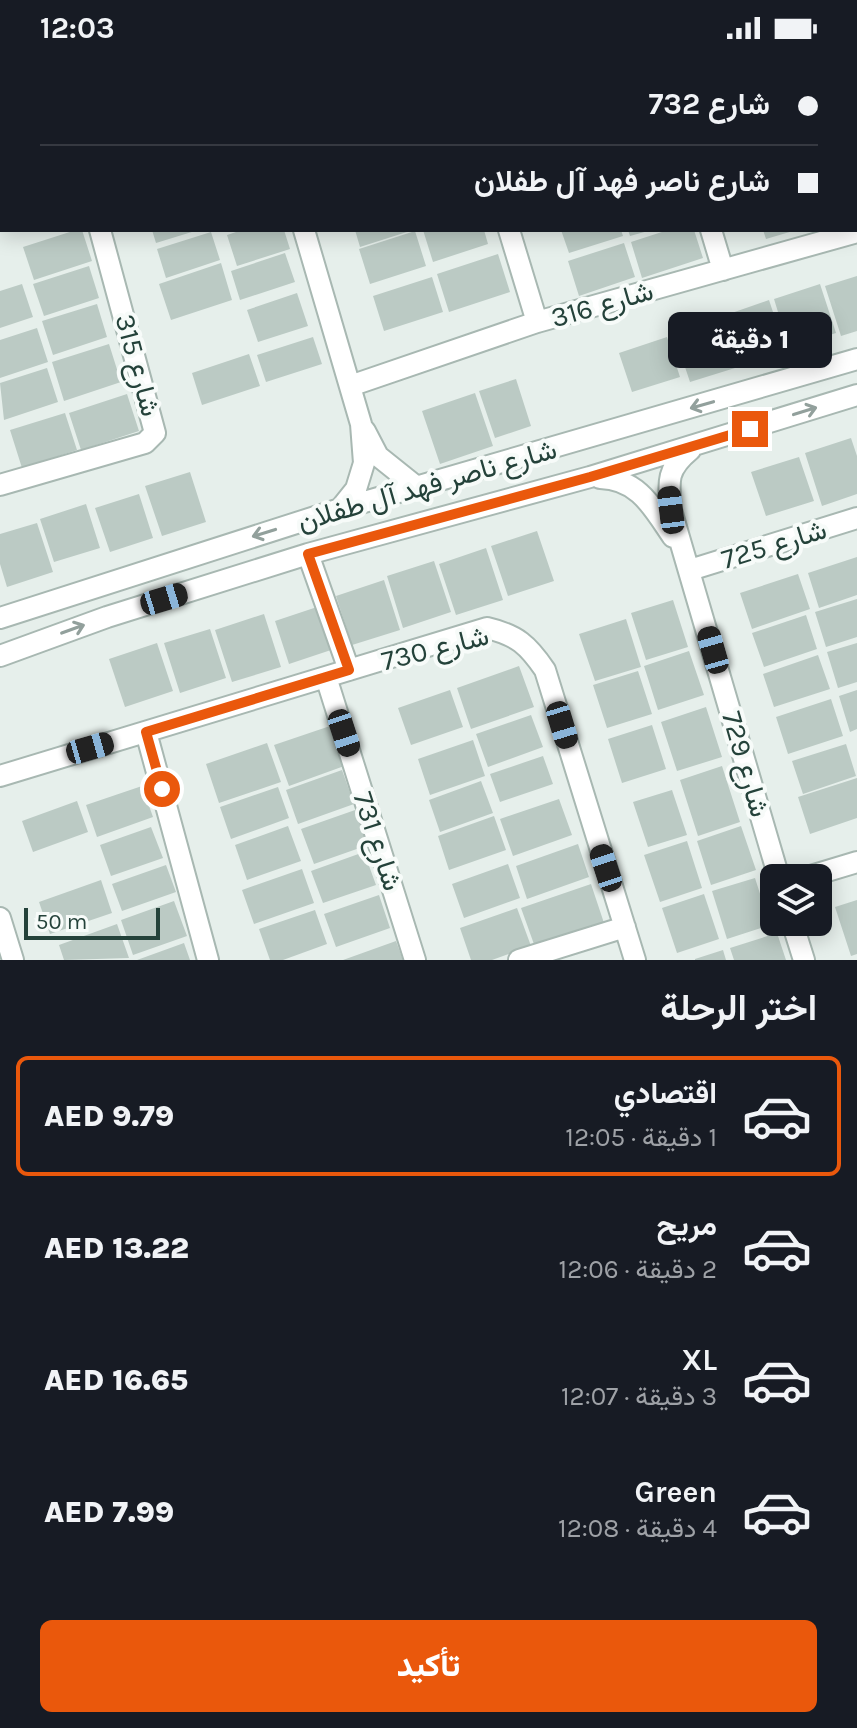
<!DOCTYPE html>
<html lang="ar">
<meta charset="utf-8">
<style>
body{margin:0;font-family:Karla,Vazirmatn,sans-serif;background:#20242c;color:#f1f3f6;direction:rtl;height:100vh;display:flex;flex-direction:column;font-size:30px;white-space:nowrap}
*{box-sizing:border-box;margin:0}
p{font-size:26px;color:#9ea1a6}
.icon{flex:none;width:44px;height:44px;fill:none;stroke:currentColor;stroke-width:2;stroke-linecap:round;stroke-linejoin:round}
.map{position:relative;height:904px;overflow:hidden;direction:ltr}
.panel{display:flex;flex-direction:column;background:#171b24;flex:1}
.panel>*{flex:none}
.guide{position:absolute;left:0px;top:0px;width:858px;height:176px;box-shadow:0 4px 20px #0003;direction:rtl;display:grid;align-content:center;height:176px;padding:0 40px;background:#171b24}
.controls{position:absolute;left:760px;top:808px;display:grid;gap:16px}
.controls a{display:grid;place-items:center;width:72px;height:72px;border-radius:12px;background:#171b24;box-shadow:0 4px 20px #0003;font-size:40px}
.scale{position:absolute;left:24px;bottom:20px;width:136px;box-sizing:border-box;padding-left:8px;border:4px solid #24423a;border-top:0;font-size:22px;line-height:28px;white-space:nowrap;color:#24423a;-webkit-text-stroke:6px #f7fbf9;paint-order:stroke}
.end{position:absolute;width:36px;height:36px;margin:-18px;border:10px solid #ea580c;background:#fff;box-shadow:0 0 0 4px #fff}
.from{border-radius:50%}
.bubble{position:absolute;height:56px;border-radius:12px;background:#171b24;box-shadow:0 4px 20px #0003;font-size:26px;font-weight:800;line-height:56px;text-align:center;direction:rtl}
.car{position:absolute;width:24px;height:48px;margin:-24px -12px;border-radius:10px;box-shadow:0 0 6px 2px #0007;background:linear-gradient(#222 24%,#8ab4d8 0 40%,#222 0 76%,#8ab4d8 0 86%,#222 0)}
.guide b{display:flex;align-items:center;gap:28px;height:76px;font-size:30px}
.guide b+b{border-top:2px solid #363941}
.guide i{width:20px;height:20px;background:#f1f3f6}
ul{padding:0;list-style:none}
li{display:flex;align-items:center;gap:24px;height:120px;margin:0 16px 12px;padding:0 24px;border:4px solid transparent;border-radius:12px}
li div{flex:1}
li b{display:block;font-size:30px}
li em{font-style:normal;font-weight:800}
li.on{border-color:#ea580c}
li>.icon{width:72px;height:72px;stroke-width:1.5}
h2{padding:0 40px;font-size:36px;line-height:96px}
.primary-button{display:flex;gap:16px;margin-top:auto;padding:16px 40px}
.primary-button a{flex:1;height:92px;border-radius:12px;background:#ea580c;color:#fff;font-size:32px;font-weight:800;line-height:92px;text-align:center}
.status{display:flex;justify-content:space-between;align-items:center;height:56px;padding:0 40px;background:#171b24;direction:ltr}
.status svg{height:22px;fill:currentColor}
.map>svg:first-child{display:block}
</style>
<div class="status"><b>12:03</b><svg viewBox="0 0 49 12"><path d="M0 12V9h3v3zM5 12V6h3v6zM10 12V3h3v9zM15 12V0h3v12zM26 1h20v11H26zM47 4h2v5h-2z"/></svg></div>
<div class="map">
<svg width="857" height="904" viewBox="0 0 857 904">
<rect width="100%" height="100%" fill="#e6efeb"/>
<path fill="#bbcac4" d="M76 174H82L92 205 34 224 23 191Z
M152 174H195V175L156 187Z
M242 174H284L290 193 237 210 227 179Z
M355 174H410V175L360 191Z
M423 174H484L488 188 433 206Z
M561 174H621L623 180 569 197Z
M628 174H648V175L630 180Z
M668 174H694L703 202 642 222 631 186Z
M763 174H793V175L766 183Z
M415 175 426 210 370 228 359 193Z
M211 176 220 204 166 222 157 193Z
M624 187 635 221 579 240 568 205Z
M285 197 295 226 240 244 231 215Z
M498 198 510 236 449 256 437 218Z
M221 207 232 244 171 264 159 228Z
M89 210 99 242 44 260 33 228Z
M857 220V275L841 280 825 230Z
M432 221 443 256 384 275 373 240Z
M22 228 33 261 0 272V235Z
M820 228 836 277 789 292 774 243Z
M297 237 308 270 258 286 247 254Z
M769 244 785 292 739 308 723 260Z
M97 248 107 281 53 299 42 265Z
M720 266 735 312 690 326 675 281Z
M37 272 48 306 0 322V284Z
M313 281 322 308 266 326 257 299Z
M667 281 680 321 632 336 619 297Z
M109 288 121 326 64 345 52 306Z
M249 298 260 330 202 349 192 317Z
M47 312 58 346 4 364 0 327Z
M516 323 531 370 495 382 479 335Z
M475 337 493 390 440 408 422 355Z
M127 338 139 375 81 394 69 357Z
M65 357 77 394 22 412 10 374Z
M851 382 857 400V438L822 450 805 397Z
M799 401 814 445 766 460 751 416Z
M190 416 206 466 162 480 145 430Z
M139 438 153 482 110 496 95 452Z
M86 448 100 492 54 506 40 463Z
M37 467 53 516 7 531 0 508V478Z
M537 475 554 525 508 540 491 490Z
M486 492 503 544 456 559 439 508Z
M857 501V539L819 552 808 517Z
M434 505 451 556 403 572 387 520Z
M798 518 810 553 752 573 740 537Z
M384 524 400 574 352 589 336 540Z
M857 543V581L826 591 815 556Z
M673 544 688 591 646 604 631 557Z
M320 550 334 593 289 608 275 565Z
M264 558 281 611 232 626 215 574Z
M806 559 817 593 764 611 752 577Z
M626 563 641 611 595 625 579 578Z
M210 573 226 622 180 637 164 587Z
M157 587 173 635 125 651 109 603Z
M857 587V626L838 632 827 596Z
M689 595 704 639 658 654 644 610Z
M818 599 830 633 774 651 763 618Z
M519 610 534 651 471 673 457 632Z
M638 615 652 658 607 672 593 629Z
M450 634 463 671 411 689 398 652Z
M857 634V673L850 676 839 640Z
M831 643 843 680 788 698 776 661Z
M706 651 722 701 677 715 661 666Z
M531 659 543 691 488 711 476 678Z
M333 669 347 709 289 730 274 689Z
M652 669 666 713 622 727 608 683Z
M473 684 485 720 430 739 418 703Z
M267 687 281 726 219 747 206 708Z
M846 688 856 720 803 738 792 705Z
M543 700 553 728 500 746 490 718Z
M722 710 740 766 698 780 680 724Z
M342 714 354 748 298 768 286 734Z
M857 722V762L810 778 798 741Z
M481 725 493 757 440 776 429 744Z
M142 730 153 761 97 781 86 749Z
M278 731 289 762 231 783 220 751Z
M672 734 687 779 648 791 633 746Z
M559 743 572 779 513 800 500 763Z
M77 745 88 776 33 796 22 765Z
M358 753 371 788 314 808 301 773Z
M494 760 506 794 449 814 438 780Z
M288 770 301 805 247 824 235 789Z
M741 770 756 814 711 829 697 785Z
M151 771 163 802 111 820 100 789Z
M687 785 702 832 660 846 644 799Z
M578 788 589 821 527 843 516 810Z
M364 796 376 829 323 847 311 815Z
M508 808 520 842 464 862 452 828Z
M166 809 176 836 122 855 112 828Z
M302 813 314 847 254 868 242 834Z
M755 822 770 869 727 883 712 835Z
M101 824 112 857 50 878 39 846Z
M591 828 604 867 535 891 521 852Z
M704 838 719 883 677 897 662 852Z
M379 839 390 872 336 891 324 858Z
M857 844V898L851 900 835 851Z
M174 845 187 880 133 899 121 864Z
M517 852 531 890 492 904H471L460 872Z
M315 854 327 888 283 904H270L259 873Z
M117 868 129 902 64 904 59 889Z
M777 877 786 904H734L730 892Z
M396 885 403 904H343Z
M184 887 190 904H137Z
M723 894 726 904H695V903Z"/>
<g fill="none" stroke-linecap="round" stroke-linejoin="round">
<g stroke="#a8b8b2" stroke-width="24">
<path id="minor" d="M457 0V2
M658 0V2
M844 0V2
M856 45 857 48
M0 92H2
M304 174 361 368 364 407 356 433 340 453
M509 174 537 266
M711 174 723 214
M350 330 537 266 857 176
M365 375 378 400 418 432
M690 394C667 413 668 424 671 454L779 822
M600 422C639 423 653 452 673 481
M0 429 145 387 155 377 100 174
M308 498 349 614
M690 514 857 462
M0 562 340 453 857 303
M0 600 107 561 308 498 590 421 857 339
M326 621 415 904
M146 676 208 904
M0 720 487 572C517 579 528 589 545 614L635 904
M804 822 857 806
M0 862 13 904
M792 866 804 904
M519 904 625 871"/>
</g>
<path stroke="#86b3a5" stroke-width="3" stroke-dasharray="4 6" stroke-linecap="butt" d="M80 0V2"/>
<use href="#minor" stroke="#fff" stroke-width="20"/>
</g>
<defs><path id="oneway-shaft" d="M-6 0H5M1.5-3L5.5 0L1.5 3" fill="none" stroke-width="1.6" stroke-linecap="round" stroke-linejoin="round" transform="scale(2)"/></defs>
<g stroke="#92a09c">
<use href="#oneway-shaft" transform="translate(702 349) rotate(164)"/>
<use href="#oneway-shaft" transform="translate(805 355) rotate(-17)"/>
<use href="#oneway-shaft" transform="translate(264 477) rotate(163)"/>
<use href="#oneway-shaft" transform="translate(73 573) rotate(-20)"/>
</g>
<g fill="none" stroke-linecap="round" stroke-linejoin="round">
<path stroke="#ea580c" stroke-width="10" d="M162 733 146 676 349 614 308 498 590 421 750 373"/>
</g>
<g text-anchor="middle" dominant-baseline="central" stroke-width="8" stroke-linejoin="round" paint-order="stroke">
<g font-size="28" fill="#24423a" stroke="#f7fbf9">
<text transform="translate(602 248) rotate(-16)">شارع 316</text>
<text transform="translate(138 309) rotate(75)">شارع 315</text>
<text transform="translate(427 429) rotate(-16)">شارع ناصر فهد آل طفلان</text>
<text transform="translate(774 488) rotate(-17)">شارع 725</text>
<text transform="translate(435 592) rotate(-14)">شارع 730</text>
<text transform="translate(746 708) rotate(74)">شارع 729</text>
<text transform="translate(378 785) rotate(72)">شارع 731</text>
</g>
</g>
</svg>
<div class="controls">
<a><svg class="icon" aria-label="layers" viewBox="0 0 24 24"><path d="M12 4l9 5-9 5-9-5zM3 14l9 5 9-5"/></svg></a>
</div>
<div class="scale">50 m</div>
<i class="end from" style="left:162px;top:733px"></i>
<i class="end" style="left:750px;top:373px"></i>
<div class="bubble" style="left:668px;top:256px;width:164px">1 دقيقة</div>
<i class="car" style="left:671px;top:454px;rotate:353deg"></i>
<i class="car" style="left:164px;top:543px;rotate:73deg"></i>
<i class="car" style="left:713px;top:594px;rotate:344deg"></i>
<i class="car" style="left:562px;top:669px;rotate:163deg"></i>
<i class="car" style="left:344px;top:677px;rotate:162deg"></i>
<i class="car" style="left:90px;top:692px;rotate:74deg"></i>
<i class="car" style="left:606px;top:812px;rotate:342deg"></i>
<div class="guide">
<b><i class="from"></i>شارع 732</b>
<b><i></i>شارع ناصر فهد آل طفلان</b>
</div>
</div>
<section class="panel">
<h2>اختر الرحلة</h2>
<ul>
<li class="on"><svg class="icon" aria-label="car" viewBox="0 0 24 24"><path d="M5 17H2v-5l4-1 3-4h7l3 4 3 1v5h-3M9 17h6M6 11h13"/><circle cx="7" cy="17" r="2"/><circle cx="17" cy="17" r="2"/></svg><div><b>اقتصادي</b><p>1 دقيقة · 12:05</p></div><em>AED 9.79</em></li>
<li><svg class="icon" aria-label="car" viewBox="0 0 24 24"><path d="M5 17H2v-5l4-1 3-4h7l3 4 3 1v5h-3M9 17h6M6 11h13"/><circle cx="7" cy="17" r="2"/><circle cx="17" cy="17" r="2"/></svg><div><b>مريح</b><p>2 دقيقة · 12:06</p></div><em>AED 13.22</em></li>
<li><svg class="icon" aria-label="car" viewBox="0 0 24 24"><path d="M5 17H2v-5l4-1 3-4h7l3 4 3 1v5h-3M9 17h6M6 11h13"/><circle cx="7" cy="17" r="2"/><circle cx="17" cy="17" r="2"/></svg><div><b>XL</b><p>3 دقيقة · 12:07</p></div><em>AED 16.65</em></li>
<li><svg class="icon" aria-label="car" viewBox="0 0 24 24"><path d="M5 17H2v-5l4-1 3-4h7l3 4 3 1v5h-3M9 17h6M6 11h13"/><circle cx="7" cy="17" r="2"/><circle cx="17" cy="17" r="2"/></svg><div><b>Green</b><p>4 دقيقة · 12:08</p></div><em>AED 7.99</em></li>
</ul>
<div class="primary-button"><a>تأكيد</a></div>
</section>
